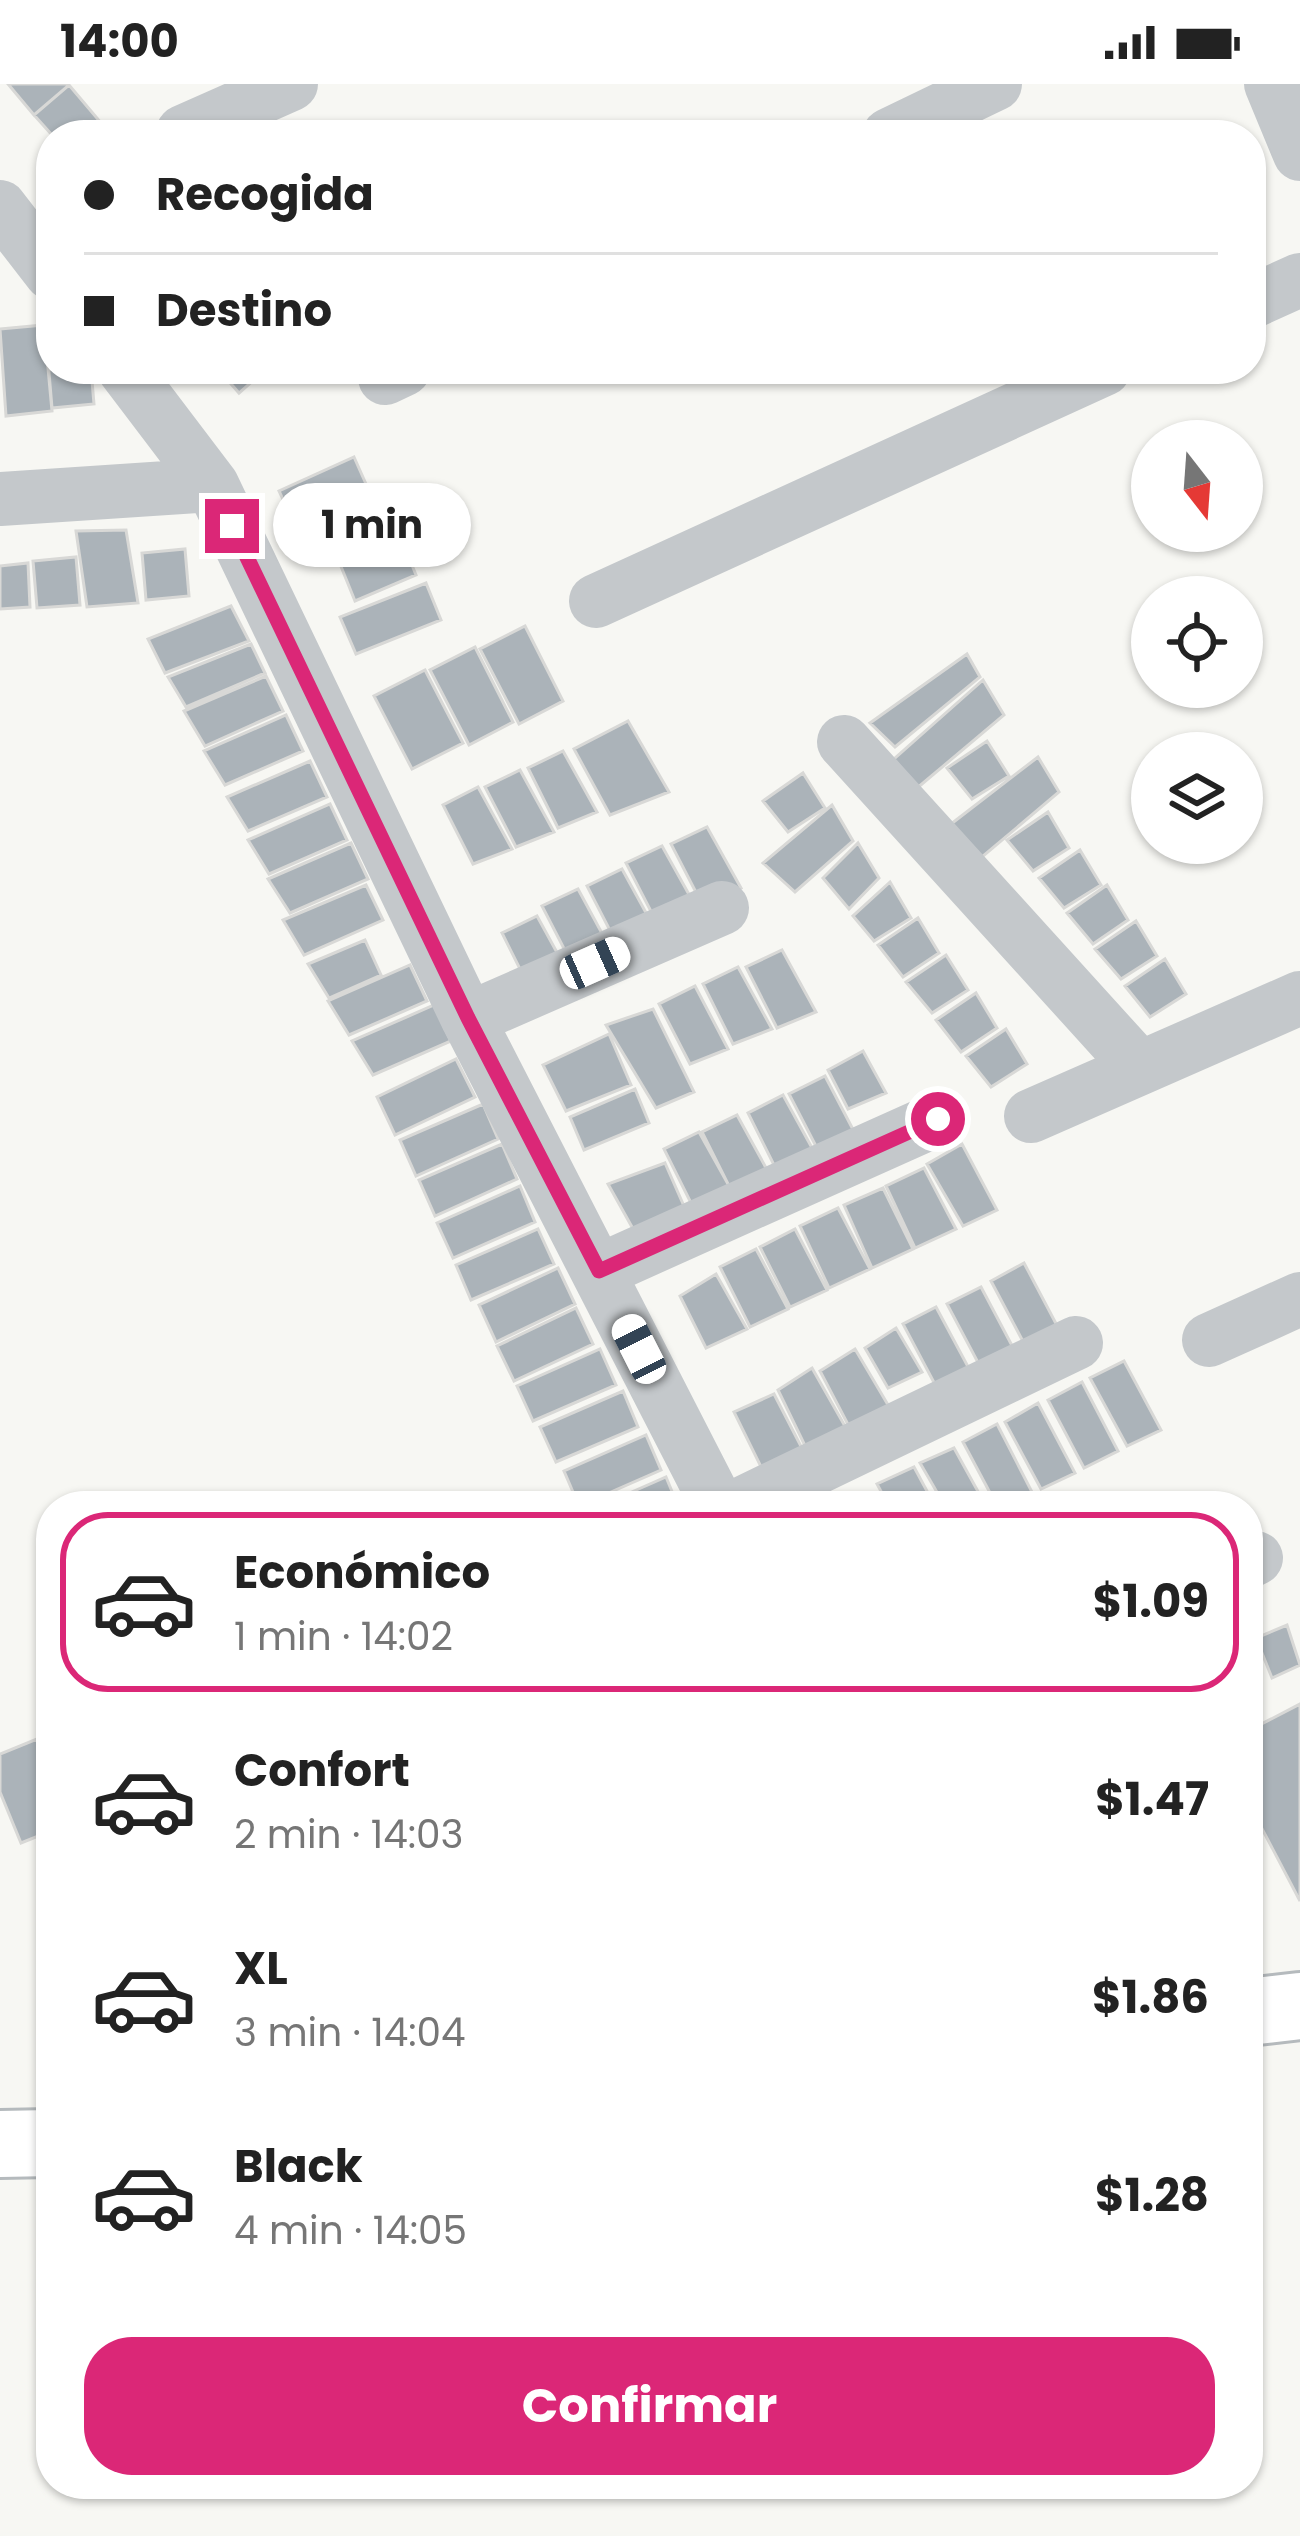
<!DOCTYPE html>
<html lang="es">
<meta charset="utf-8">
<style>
body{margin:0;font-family:Poppins,sans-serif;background:#f6f6f6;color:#222;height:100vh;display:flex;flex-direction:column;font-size:45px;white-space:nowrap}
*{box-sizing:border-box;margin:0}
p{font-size:39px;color:#767676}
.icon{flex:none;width:66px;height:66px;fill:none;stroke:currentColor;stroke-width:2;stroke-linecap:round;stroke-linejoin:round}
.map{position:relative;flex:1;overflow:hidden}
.side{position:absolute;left:36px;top:1407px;width:1227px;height:1008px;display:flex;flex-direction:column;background:#fff;border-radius:48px;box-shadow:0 3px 9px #0004}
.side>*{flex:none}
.top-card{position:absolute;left:36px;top:36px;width:1230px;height:264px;border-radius:48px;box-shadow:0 3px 9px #0004;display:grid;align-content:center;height:264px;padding:0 48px;background:#fff}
.needle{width:78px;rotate:163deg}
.tools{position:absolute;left:1131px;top:336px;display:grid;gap:24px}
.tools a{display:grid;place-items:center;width:132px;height:132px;border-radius:50%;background:#fff;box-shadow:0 3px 9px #0004;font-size:60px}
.end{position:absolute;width:54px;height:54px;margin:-27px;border:15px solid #db2777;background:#fff;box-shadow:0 0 0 6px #fff}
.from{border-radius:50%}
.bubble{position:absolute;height:84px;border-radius:42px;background:#fff;box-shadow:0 3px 9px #0004;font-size:39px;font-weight:700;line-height:84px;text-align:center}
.car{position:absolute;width:36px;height:72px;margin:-36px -18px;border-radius:15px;box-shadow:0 0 9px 3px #0007;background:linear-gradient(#fff 24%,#345 0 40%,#fff 0 76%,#345 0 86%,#fff 0)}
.top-card b{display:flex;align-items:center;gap:42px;height:114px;font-size:45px}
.top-card b+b{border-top:3px solid #e0e0e0}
.top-card i{width:30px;height:30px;background:#222}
ul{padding:21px 0 0;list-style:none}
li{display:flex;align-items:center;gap:36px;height:180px;margin:0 24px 18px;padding:0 24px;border:6px solid transparent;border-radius:48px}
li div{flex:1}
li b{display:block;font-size:45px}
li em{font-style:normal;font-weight:700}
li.active{border-color:#db2777}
li>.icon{width:108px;height:108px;stroke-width:1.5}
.primary-button{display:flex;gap:24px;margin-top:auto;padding:24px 48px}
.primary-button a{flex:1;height:138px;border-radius:48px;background:#db2777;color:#fff;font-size:48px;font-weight:700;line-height:138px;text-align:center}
.status{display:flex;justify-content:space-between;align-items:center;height:84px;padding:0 60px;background:#fff;direction:ltr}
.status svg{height:33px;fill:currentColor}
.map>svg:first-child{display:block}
</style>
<div class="status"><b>14:00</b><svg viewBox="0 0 49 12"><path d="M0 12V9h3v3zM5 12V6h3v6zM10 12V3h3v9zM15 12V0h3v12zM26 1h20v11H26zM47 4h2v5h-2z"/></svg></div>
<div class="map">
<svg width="1300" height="2452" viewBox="0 0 1300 2452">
<rect width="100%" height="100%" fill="#f7f7f3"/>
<path fill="#abb3b9" stroke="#d8d8d6" stroke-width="3" d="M8 0H68L69 1 34 31Z
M69 1 102 40 89 51H52L34 31Z
M44 241 52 327 6 332 0 245Z
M48 277 51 285H91L94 320 52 324Z
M218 285H266L239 309Z
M354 373 370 409 296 443 279 407Z
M385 412 400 447 337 473 323 438Z
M126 446 138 519 87 523 76 447Z
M401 454 416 491 355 517 340 480Z
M185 465 189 512 146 516 142 469Z
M76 473 80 521 37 524 33 477Z
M28 479 30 523 0 525V482Z
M426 499 441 536 356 570 340 533Z
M231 522 249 557 165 589 148 555Z
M525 542 563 617 519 640 480 565Z
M251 560 265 589 186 623 168 593Z
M475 563 513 638 469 661 430 586Z
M967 570 980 593 895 663 870 639Z
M425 586 463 659 412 685 374 612Z
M266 592 283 627 205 662 184 627Z
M983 596 1004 631 916 705 894 675Z
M286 631 303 667 225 701 204 667Z
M628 637 669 708 610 731 574 665Z
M987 657 1009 692 972 715 947 684Z
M563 667 597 728 558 744 528 684Z
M1038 673 1059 708 982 773 951 740Z
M310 677 327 713 248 747 227 713Z
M520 686 554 748 516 763 485 703Z
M803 689 825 724 788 748 763 717Z
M478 703 512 765 473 780 443 721Z
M330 720 347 756 269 790 248 756Z
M832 721 853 757 795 808 763 779Z
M1048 728 1069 764 1033 787 1007 756Z
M707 743 741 804 702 820 671 760Z
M351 759 368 795 290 829 268 795Z
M858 759 879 794 849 825 823 794Z
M662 762 696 823 657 839 626 779Z
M1080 766 1101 801 1064 824 1039 794Z
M622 785 656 847 618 862 587 802Z
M890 798 911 834 874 857 853 832Z
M366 801 383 836 304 871 283 836Z
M1107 801 1128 836 1093 860 1067 829Z
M578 805 611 866 573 882 542 822Z
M537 832 571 894 532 909 502 849Z
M918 834 939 869 903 893 878 861Z
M1136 837 1157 872 1121 895 1095 865Z
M365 856 381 891 329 914 308 880Z
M782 866 816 928 777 944 746 883Z
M946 871 968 906 932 929 906 898Z
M1165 875 1186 910 1150 933 1125 902Z
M410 881 427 917 349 951 328 917Z
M738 883 772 945 733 960 703 900Z
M695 902 728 965 690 980 659 920Z
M976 909 997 944 961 968 936 936Z
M434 921 451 957 373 991 352 957Z
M653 925 694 1008 656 1024 606 941Z
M1006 945 1027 980 991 1003 966 972Z
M609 950 631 1001 566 1027 543 981Z
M863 967 886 1009 848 1025 828 986Z
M456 975 475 1013 395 1051 377 1013Z
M825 992 858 1055 820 1070 789 1010Z
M635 1005 649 1039 584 1066 570 1033Z
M783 1011 817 1073 778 1089 748 1029Z
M483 1020 498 1055 416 1092 400 1056Z
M737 1031 771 1093 732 1108 702 1048Z
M699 1048 733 1109 694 1125 664 1065Z
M502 1060 517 1095 435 1132 419 1096Z
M962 1060 997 1126 963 1142 927 1080Z
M665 1079 687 1129 637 1152 608 1100Z
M924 1084 956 1145 915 1164 886 1102Z
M520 1102 535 1138 453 1174 437 1139Z
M883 1104 913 1165 872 1184 844 1121Z
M838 1124 870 1185 829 1204 800 1142Z
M538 1145 554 1180 471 1216 456 1181Z
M795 1145 827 1206 790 1223 760 1163Z
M756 1165 788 1225 750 1243 720 1183Z
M1024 1179 1061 1249 1027 1265 991 1197Z
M558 1184 575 1220 496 1258 479 1221Z
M716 1190 747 1245 706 1264 680 1212Z
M981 1203 1017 1271 983 1288 947 1220Z
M936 1223 973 1292 939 1308 903 1240Z
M576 1224 593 1260 514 1297 497 1262Z
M896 1244 922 1288 888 1304 865 1264Z
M600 1265 616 1301 533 1337 517 1302Z
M855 1265 894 1331 853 1350 820 1287Z
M1124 1277 1161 1346 1127 1362 1090 1294Z
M812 1284 850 1351 809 1370 778 1306Z
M1082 1298 1118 1367 1084 1384 1048 1316Z
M623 1307 638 1343 556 1378 540 1343Z
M774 1310 806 1372 765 1391 734 1328Z
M1038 1319 1075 1389 1041 1405 1005 1338Z
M997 1340 1033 1410 1008 1422H997L963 1358Z
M646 1351 661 1386 579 1422 564 1387Z
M954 1364 986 1422H945L920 1379Z
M914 1383 935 1422H889L877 1400Z
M666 1393 678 1422H600Z
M1287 1541 1300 1581 1272 1594 1256 1554Z
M1300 1620V1817L1248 1718V1647Z
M37 1655 51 1689V1747L21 1759 0 1708V1670Z"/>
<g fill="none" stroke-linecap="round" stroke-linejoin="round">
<g stroke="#b5babd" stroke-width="72">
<path id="major" d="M1248 1928 1300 1922
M0 2060 51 2059"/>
</g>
<path stroke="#c4c8cb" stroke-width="54" d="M1271 0 1300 70
M183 48 291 0
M889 51 995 0
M0 123 51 189
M1251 218 1300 196
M124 285 212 401 468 935 718 1422
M385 294 404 285
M0 415 212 401
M596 517 1104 285
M844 658 1138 982
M468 935 722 824
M1031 1032 1300 914
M599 1187 938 1035
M1209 1256 1300 1215
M737 1422 1076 1259
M1248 1478 1256 1474"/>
<use href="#major" stroke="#fff" stroke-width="66"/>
</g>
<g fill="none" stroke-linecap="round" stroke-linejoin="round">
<path stroke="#db2777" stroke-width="15" d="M232 442 468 934 599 1187 938 1035"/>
</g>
</svg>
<div class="tools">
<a><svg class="needle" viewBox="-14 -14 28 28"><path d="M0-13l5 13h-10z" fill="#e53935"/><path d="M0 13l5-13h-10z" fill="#767676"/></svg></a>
<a><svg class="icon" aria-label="locate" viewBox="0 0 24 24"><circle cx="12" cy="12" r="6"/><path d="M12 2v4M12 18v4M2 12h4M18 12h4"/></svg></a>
<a><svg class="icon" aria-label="layers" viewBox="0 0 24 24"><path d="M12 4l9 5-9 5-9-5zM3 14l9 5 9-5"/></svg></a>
</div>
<i class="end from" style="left:938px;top:1035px"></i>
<i class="end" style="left:232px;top:442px"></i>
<div class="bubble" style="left:273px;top:399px;width:198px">1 min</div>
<i class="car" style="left:595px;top:879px;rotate:66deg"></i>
<i class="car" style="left:639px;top:1265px;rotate:333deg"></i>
<div class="top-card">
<b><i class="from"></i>Recogida</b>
<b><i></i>Destino</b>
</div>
<section class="side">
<ul>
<li class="active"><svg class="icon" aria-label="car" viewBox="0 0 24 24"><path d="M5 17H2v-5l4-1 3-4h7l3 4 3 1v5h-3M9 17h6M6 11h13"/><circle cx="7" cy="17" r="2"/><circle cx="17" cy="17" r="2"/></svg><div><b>Económico</b><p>1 min · 14:02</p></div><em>$1.09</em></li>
<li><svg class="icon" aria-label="car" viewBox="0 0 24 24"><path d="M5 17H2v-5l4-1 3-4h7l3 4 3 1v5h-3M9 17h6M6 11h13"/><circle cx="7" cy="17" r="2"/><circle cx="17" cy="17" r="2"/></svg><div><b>Confort</b><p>2 min · 14:03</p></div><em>$1.47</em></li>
<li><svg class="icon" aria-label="car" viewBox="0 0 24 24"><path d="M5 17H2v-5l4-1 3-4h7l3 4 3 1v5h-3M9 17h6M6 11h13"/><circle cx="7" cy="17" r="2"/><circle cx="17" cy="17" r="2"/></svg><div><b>XL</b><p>3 min · 14:04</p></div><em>$1.86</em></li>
<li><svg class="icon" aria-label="car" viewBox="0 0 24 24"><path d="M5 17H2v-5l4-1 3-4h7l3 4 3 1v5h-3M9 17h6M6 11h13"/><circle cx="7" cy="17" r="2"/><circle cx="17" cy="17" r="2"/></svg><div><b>Black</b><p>4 min · 14:05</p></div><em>$1.28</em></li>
</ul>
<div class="primary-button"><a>Confirmar</a></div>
</section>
</div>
